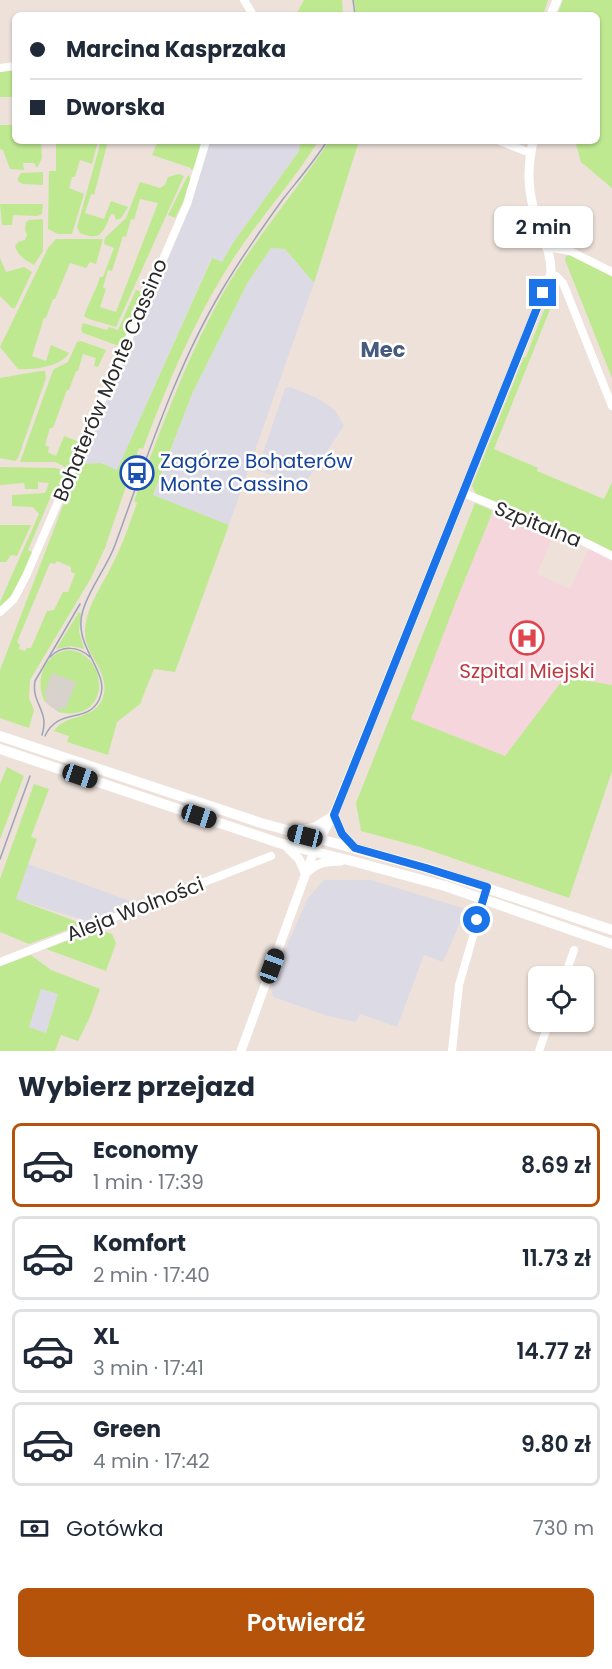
<!DOCTYPE html>
<html lang="pl">
<meta charset="utf-8">
<style>
body{margin:0;font-family:Poppins,sans-serif;background:#f6f6f7;color:#1f2937;height:100vh;display:flex;flex-direction:column;font-size:22px;white-space:nowrap}
*{box-sizing:border-box;margin:0}
p{font-size:20px;color:#747a83}
.icon{flex:none;width:33px;height:33px;fill:none;stroke:currentColor;stroke-width:2;stroke-linecap:round;stroke-linejoin:round}
.map{position:relative;height:1051px;overflow:hidden}
.sheet{display:flex;flex-direction:column;background:#fff;flex:1}
.sheet>*{flex:none}
.hud{position:absolute;left:12px;top:12px;width:588px;height:132px;border-radius:9px;box-shadow:0 2px 4px #0004;display:grid;align-content:center;height:132px;padding:0 18px;background:#fff}
.controls{position:absolute;left:528px;top:966px;display:grid;gap:12px}
.controls a{display:grid;place-items:center;width:66px;height:66px;border-radius:9px;background:#fff;box-shadow:0 2px 4px #0004;font-size:30px}
.end{position:absolute;width:27px;height:27px;margin:-14px;border:8px solid #1a73e8;background:#fff;box-shadow:0 0 0 3px #fff}
.from{border-radius:50%}
.bubble{position:absolute;height:42px;border-radius:9px;background:#fff;box-shadow:0 2px 4px #0004;font-size:20px;font-weight:600;line-height:42px;text-align:center}
.car{position:absolute;width:18px;height:36px;margin:-18px -9px;border-radius:8px;box-shadow:0 0 4px 2px #0007;background:linear-gradient(#222 24%,#8ab4d8 0 40%,#222 0 76%,#8ab4d8 0 86%,#222 0)}
.hud b{display:flex;align-items:center;gap:21px;height:57px;font-size:22px}
.hud b+b{border-top:2px solid #e0e1e3}
.hud i{width:15px;height:15px;background:#1f2937}
ul{padding:0;list-style:none}
li{display:flex;align-items:center;gap:18px;height:84px;margin:0 12px 9px;padding:0 6px;border:3px solid #e0e1e3;border-radius:9px}
li div{flex:1}
li b{display:block;font-size:22px}
li em{font-style:normal;font-weight:600}
li.on{border-color:#b45309}
li>.icon{width:54px;height:54px;stroke-width:1.5}
h2{padding:0 18px;font-size:27px;line-height:72px}
.pay{display:flex;align-items:center;gap:15px;height:66px;padding:0 18px;font-size:22px}
.pay p{margin-inline-start:auto}
.button{display:flex;gap:12px;margin-top:auto;padding:12px 18px}
.button a{flex:1;height:69px;border-radius:9px;background:#b45309;color:#fff;font-size:24px;font-weight:600;line-height:69px;text-align:center}
.map>svg:first-child{display:block}
</style>
<div class="map">
<svg width="612" height="1051" viewBox="0 0 612 1051">
<rect width="100%" height="100%" fill="#ede1da"/>
<path fill="#dcdbe5" d="M210 141H300L299 151 233 243 222 263 211 259 117 471 101 463 77 464 163 271 194 194Z
M271 248 285 249 314 283 229 525 153 496 192 394 248 282Z
M290 387 317 398 335 410 344 426 303 486 257 470 285 388Z
M28 864 136 903 87 921 16 899Z
M324 880H371L466 909 443 962 424 955 397 1027 360 1014 356 1022 328 1016 273 997 271 989 283 954 308 898Z
M41 988 59 994 46 1033 29 1027Z"/>
<path fill="#f5d6dd" d="M493 511 554 533 537 574 570 589 589 548 612 560V685L565 678 505 756 411 719 457 599Z"/>
<path fill="#bfe991" fill-rule="evenodd" d="M304 0H342L343 14 296 15Z
M354 0H548L543 15H356Z
M563 0H612V188L581 162 576 144 571 141H597V15H557Z
M15 70V97H0V72Z
M0 125H15V141H41L42 158 37 168 34 163H23L24 170 10 169 3 150 0 149Z
M56 141H98L92 164 80 160 75 177H72L69 188 84 194 72 234H58L48 229 49 171H56Z
M101 141H108L94 195 91 194 85 213 104 219 111 201 128 207 121 218 116 220 114 214H111C103 232 102 242 80 233L77 227Z
M158 141H202L196 168 191 170V168L152 155Z
M300 141H318C294 181 261 216 235 256 196 316 168 382 143 449L139 448 105 548 91 578 30 680 29 698 34 710 29 728 0 718V670L77 469V464L101 463 117 470 212 258 222 262 233 243 299 151ZM57 561 71 567V572L75 574 68 592H63L54 610 47 611 31 648H27L25 651 19 649 20 645 17 642 50 563 55 564Z
M329 141H353L358 144 314 283 285 249 271 248 248 282 192 394 153 495 229 525 175 672 154 669 140 704 117 722 108 755 67 742 69 736 54 731C66 713 92 721 102 700 113 673 84 656 85 631 86 607 101 588 111 567 122 547 129 525 137 503L134 501C162 427 188 352 229 283 259 234 297 190 329 141Z
M43 172V185L23 184 18 181V178L21 173Z
M179 174 184 176 116 327C108 324 88 320 84 316 88 304 96 290 100 277H103L114 248 104 244 105 238 126 218 140 182 160 188 165 185 168 177ZM140 199 158 203 116 312 100 307 106 289 103 287 108 270 112 271 123 236 126 237 131 219 134 220Z
M188 175 192 180 187 195 175 218 168 215Z
M0 204H43L42 214 37 216 13 215 12 225H2Z
M43 219V251L34 265C25 260 18 256 15 246L18 242 25 240 27 235 25 230 26 222 29 220Z
M56 239H103L96 264 90 262 86 268 70 263 55 299H53L46 318H44L32 356 46 361 51 345 69 353C61 367 33 370 18 369L0 347 48 248Z
M570 255 612 276V378L565 260 566 256Z
M0 258 6 272 24 267 32 272 15 308H12L0 296Z
M136 290 146 293 124 342 119 346 83 333 81 329 83 323 107 330 109 327 118 330Z
M549 297H555L494 449 538 468 537 471 604 499 612 482V551L590 540 476 494 472 486 524 357H526Z
M81 341 106 350 98 367 94 366 96 358 83 354 78 371H76L69 390H67L53 428H50L45 445 49 447 48 452 56 456 64 436 80 442 69 469 55 462H20L52 373 54 369 68 362 77 342Z
M40 371H45L46 378 18 458 15 461 0 458V378Z
M0 467 56 468 68 472 56 498 51 496 28 550 34 553C25 572 16 593 0 609V602L39 514 33 507 12 506V495L45 493 49 483 38 482V489H25L24 483 0 485Z
M475 503 493 511 457 599 411 719 505 756 565 677 612 685V771L569 898 420 847 361 831 356 803Z
M0 525H31L17 556 11 555 6 562H0Z
M79 612 81 614 79 631 84 649 71 646 56 649Z
M69 650C109 653 113 724 58 712L59 709 64 707 44 693 47 697 45 702C34 682 44 652 69 650Z
M7 767 24 776 0 839V784Z
M34 784 49 789 31 837 37 839 16 899 83 924 29 944 0 932V879Z
M97 929 112 934 116 943 106 971 46 949Z
M31 955 51 970 100 989 90 1017 78 1041 61 1035 55 1051H0V966ZM41 989 58 994 46 1033 29 1027Z"/>
<path fill="#d8d2cd" d="M52 673 76 682 66 708H61L58 712 45 702 47 697 44 694Z"/>
<g fill="none" stroke-linecap="round" stroke-linejoin="round">
<path stroke="#fff" stroke-width="8" d="M244 0 253 15
M0 68 15 66
M500 141 530 153
M546 247 570 251 612 272
M551 274 556 276 563 283 612 406
M463 493 580 540 612 556
M0 612 14 599 26 576 187 204 206 141
M0 962 271 856
M565 976 574 950
M452 1051 459 985 485 895
M539 1051 549 1022"/>
<path stroke="#fff" stroke-width="9" d="M551 15 557 0
M334 815 342 834 355 848
M296 831 315 827 334 815
M285 845 299 859 305 873
M307 872C318 862 328 861 341 861
M241 1051 314 851 336 809 551 274C552 252 540 231 534 210 527 186 528 165 533 141"/>
<path stroke="#fff" stroke-width="10" d="M0 736 261 823 426 868 612 930
M0 749 279 843 352 861 445 886 612 944"/>
<path stroke="#9ca4b6" stroke-width="1.5" d="M353 0 355 15
M50 657C62 645 78 646 90 657
M42 735C50 710 31 704 35 681L80 604
M45 736C58 707 87 724 99 700 113 672 71 648 83 610 90 587 107 567 115 545 147 458 175 369 222 290 241 258 262 228 283 199 298 180 314 162 327 141
M0 859 30 776"/>
</g>
<g fill="none" stroke-linecap="round" stroke-linejoin="round">
<path stroke="#1a73e8" stroke-width="8" d="M477 920 487 887 426 868 355 848 342 834 334 815 543 293"/>
</g>
<defs>
<g id="bus-ring" transform="scale(1.725)"><circle r="9.5" fill="#fff" stroke="#1a4fb4" stroke-width="1.5"/><path d="M-5-6H5V4H4V6H2V4H-2V6H-4V4H-5ZM-3.5-4V0h7V-4ZM-3.5 1.2v1.5H-2V1.2ZM2 1.2v1.5H3.5V1.2Z" fill="#1a4fb4"/></g>
<g id="hospital-ring" transform="scale(1.725)"><circle r="9.5" fill="#fff" stroke="#e0444e" stroke-width="1.5"/><path d="M-5-5h3v3.5h4V-5h3V5h-3V1.5h-4V5h-3Z" fill="#e0444e"/></g>
</defs>
<g fill-rule="evenodd">
<use href="#bus-ring" x="137" y="473"/>
<use href="#hospital-ring" x="527" y="638"/>
</g>
<g text-anchor="middle" dominant-baseline="central" stroke-width="5" stroke-linejoin="round" paint-order="stroke">
<g font-size="20" fill="#292929" stroke="#fff">
<text transform="translate(110 380) rotate(-67)">Bohaterów Monte Cassino</text>
<text transform="translate(538 524) rotate(22)">Szpitalna</text>
<text transform="translate(135 909) rotate(-21)">Aleja Wolności</text>
</g>
<g font-size="20" fill="#164399" stroke="#fff" text-anchor="start">
<text x="160" y="461">Zagórze Bohaterów<tspan x="160" dy="23">Monte Cassino</tspan></text>
</g>
<g font-size="20" fill="#be3a42" stroke="#fff">
<text x="527" y="671">Szpital Miejski</text>
</g>
<g font-size="21" font-weight="bold" fill="#465a7e" stroke="#fff">
<text x="383" y="349">Mec</text>
</g>
</g>
</svg>
<div class="controls">
<a><svg class="icon" aria-label="locate" viewBox="0 0 24 24"><circle cx="12" cy="12" r="6"/><path d="M12 2v4M12 18v4M2 12h4M18 12h4"/></svg></a>
</div>
<i class="end from" style="left:477px;top:920px"></i>
<i class="end" style="left:543px;top:293px"></i>
<div class="bubble" style="left:494px;top:206px;width:99px">2 min</div>
<i class="car" style="left:80px;top:776px;rotate:109deg"></i>
<i class="car" style="left:199px;top:816px;rotate:108deg"></i>
<i class="car" style="left:305px;top:836px;rotate:284deg"></i>
<i class="car" style="left:272px;top:966px;rotate:20deg"></i>
<div class="hud">
<b><i class="from"></i>Marcina Kasprzaka</b>
<b><i></i>Dworska</b>
</div>
</div>
<section class="sheet">
<h2>Wybierz przejazd</h2>
<ul>
<li class="on"><svg class="icon" aria-label="car" viewBox="0 0 24 24"><path d="M5 17H2v-5l4-1 3-4h7l3 4 3 1v5h-3M9 17h6M6 11h13"/><circle cx="7" cy="17" r="2"/><circle cx="17" cy="17" r="2"/></svg><div><b>Economy</b><p>1 min · 17:39</p></div><em>8.69 zł</em></li>
<li><svg class="icon" aria-label="car" viewBox="0 0 24 24"><path d="M5 17H2v-5l4-1 3-4h7l3 4 3 1v5h-3M9 17h6M6 11h13"/><circle cx="7" cy="17" r="2"/><circle cx="17" cy="17" r="2"/></svg><div><b>Komfort</b><p>2 min · 17:40</p></div><em>11.73 zł</em></li>
<li><svg class="icon" aria-label="car" viewBox="0 0 24 24"><path d="M5 17H2v-5l4-1 3-4h7l3 4 3 1v5h-3M9 17h6M6 11h13"/><circle cx="7" cy="17" r="2"/><circle cx="17" cy="17" r="2"/></svg><div><b>XL</b><p>3 min · 17:41</p></div><em>14.77 zł</em></li>
<li><svg class="icon" aria-label="car" viewBox="0 0 24 24"><path d="M5 17H2v-5l4-1 3-4h7l3 4 3 1v5h-3M9 17h6M6 11h13"/><circle cx="7" cy="17" r="2"/><circle cx="17" cy="17" r="2"/></svg><div><b>Green</b><p>4 min · 17:42</p></div><em>9.80 zł</em></li>
</ul>
<div class="pay"><svg class="icon" aria-label="cash" viewBox="0 0 24 24"><path d="M3 7h18v10H3z"/><circle cx="12" cy="12" r="2"/></svg>Gotówka<p>730 m</p></div>
<div class="button"><a>Potwierdź</a></div>
</section>
